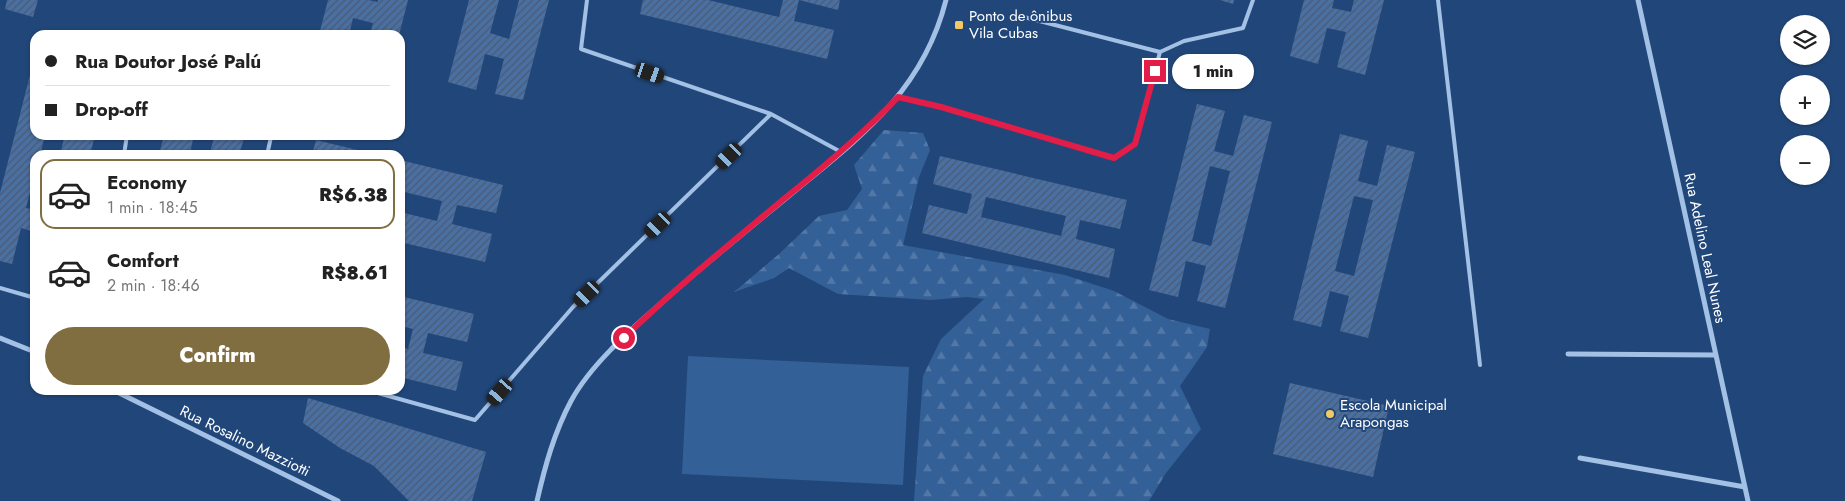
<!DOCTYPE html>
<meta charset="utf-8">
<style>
body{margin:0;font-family:Jost,sans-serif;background:#f6f6f6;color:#222;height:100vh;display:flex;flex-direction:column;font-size:19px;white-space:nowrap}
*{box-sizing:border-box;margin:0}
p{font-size:16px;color:#767676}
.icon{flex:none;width:28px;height:28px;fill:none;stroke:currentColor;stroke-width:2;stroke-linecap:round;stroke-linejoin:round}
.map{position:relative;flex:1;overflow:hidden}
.drawer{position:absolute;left:30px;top:150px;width:375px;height:245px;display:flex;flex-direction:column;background:#fff;border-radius:15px;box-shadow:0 1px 4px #0004}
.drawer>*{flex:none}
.banner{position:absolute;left:30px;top:30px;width:375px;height:110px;border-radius:15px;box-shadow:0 1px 4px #0004;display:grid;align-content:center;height:110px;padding:0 15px;background:#fff}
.tools{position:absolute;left:1780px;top:15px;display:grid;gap:10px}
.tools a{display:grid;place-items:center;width:50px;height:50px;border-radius:50%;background:#fff;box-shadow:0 1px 4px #0004;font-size:25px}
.end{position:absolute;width:22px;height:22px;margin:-11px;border:6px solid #e11d48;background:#fff;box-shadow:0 0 0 2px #fff}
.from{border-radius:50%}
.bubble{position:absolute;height:35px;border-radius:18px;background:#fff;box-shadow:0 1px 4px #0004;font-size:16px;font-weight:800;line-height:35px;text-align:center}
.car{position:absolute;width:15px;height:30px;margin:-15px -8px;border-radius:6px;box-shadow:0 0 4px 1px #0007;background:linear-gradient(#222 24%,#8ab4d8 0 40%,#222 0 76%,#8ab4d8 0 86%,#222 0)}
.banner b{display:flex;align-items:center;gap:18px;height:48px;font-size:19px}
.banner b+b{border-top:1px solid #e0e0e0}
.banner i{width:12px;height:12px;background:#222}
ul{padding:9px 0 0;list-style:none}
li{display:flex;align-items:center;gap:15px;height:70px;margin:0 10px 8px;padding:0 5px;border:2px solid transparent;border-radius:15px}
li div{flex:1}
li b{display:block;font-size:19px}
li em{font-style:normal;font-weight:800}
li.selected{border-color:#806e40}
li>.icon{width:45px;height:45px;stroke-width:1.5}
.primary-button{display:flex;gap:10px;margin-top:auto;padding:10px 15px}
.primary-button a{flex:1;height:58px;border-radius:30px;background:#806e40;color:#fff;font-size:20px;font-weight:800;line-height:58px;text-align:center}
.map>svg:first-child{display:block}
</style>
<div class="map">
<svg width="1845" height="501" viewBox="0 0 1845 501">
<defs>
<pattern id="forest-firs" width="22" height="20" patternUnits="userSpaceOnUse" patternTransform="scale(1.25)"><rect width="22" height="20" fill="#346098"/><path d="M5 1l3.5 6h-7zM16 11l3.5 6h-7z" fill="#5278a7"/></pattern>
<pattern id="building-hatch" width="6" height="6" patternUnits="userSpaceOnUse" patternTransform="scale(1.25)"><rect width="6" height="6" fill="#4a70a3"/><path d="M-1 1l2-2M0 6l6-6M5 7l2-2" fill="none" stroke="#4b5a6f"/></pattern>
</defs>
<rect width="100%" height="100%" fill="#21477a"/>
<path fill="#346098" d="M688 356 909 367 903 485 682 474Z"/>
<path fill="url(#forest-firs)" d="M884 130 923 133 930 150 919 177 903 245 1065 275 1114 291 1168 319 1210 329 1207 347 1180 386 1201 429 1166 473 1149 501H914L923 376 941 339 984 299 967 297 931 300 838 294 789 268 774 278 734 292 779 254 819 216 847 210 862 189 854 165Z"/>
<path fill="url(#building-hatch)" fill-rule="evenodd" d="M7 0H38L33 17 5 9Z
M328 0H368L378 2V0H408L399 35H370L373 23 353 18 349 35H319Z
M469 0H499L490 33 509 39 519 0H549L523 100 495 94 504 59 485 54 476 90 448 82Z
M643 0H708L779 17 783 0H799L794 21 834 30 827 59 640 14Z
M799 0H840L838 10Z
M1220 0H1234L1233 4Z
M1304 0H1334L1332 8 1351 12 1354 0H1384L1365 75 1337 67 1346 32 1327 28 1318 64 1290 56Z
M31 71 35 72V135H45L40 155H35V173L26 208 35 210V232L21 228 12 264 0 261V193Z
M1197 104 1225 111 1214 151 1233 156 1244 115 1272 122 1225 308 1197 301 1206 266 1186 261 1178 297 1149 290ZM1210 166 1230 171 1211 246 1192 241Z
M1340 134 1368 141 1358 181 1377 186 1387 145 1415 152 1368 338 1340 331 1349 296 1330 291 1321 327 1293 320ZM1354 196 1373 200 1354 276 1335 271Z
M56 135H95L90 155H60L64 138Z
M164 135H194L190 153 195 155H159Z
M215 135H245L239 155H209Z
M316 140 374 154V155H312Z
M940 156 1127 200 1120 229 1080 220 1076 239 1115 249 1109 278 922 233 929 205 967 214 972 194 933 184ZM986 197 1066 216 1061 236 981 217Z
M400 160 503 185 496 213 457 205 452 224 492 234 485 262 400 242V212L437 221 442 201 400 191Z
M34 256H35V269L31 268Z
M400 296 474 314 467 342 428 333 423 353 463 362 456 391 400 377V347L408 349 413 329 400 326Z
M1290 383 1389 406 1373 477 1273 454Z
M308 398 486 452 472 501H409L374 466 340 448 303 423Z"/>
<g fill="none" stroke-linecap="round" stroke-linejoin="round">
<path stroke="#a3c0e5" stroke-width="4" d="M587 0 581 49 771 114 841 152
M1438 0 1480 365
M1020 16 1160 52
M898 97 941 107 1114 158 1135 144 1160 52 1184 41 1243 28 1253 0
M124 155 127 135
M267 155 271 137
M0 288 35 298
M367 390 475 420 573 307 771 114"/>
<path stroke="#a3c0e5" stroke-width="5" d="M1638 0 1748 501
M0 338 35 352
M1568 354 1716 355
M113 390 338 501
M1580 458 1745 487
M537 501C545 466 554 433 571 401 590 366 628 332 658 306 699 269 742 234 785 199 856 140 922 95 946 0"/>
</g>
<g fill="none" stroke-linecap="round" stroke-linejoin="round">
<path stroke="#e11d48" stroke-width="6" d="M624 338C675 288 730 244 785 198 825 166 863 134 898 97L941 107 1114 158 1135 144 1155 71"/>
</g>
<g fill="#f2ca64" stroke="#21477a" stroke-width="2">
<rect x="954" y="20" width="10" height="10" rx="2.5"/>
<circle cx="1330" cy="414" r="5"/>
</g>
<g text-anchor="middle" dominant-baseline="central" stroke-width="4" stroke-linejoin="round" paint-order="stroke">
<g font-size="15" fill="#fff" stroke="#21477a" text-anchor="start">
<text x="969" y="16">Ponto de ônibus<tspan x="969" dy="17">Vila Cubas</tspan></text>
<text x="1340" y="405">Escola Municipal<tspan x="1340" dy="17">Arapongas</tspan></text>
</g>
<g font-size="15" fill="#fff" stroke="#21477a">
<text transform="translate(1705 248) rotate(78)">Rua Adelino Leal Nunes</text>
<text transform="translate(245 441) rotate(26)">Rua Rosalino Mazziotti</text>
</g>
</g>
</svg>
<div class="tools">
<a><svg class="icon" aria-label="layers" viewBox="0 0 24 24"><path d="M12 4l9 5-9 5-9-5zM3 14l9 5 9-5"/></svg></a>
<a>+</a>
<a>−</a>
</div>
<i class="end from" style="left:624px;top:338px"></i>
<i class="end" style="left:1155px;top:71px"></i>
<div class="bubble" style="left:1172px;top:54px;width:82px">1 min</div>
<i class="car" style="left:650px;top:73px;rotate:109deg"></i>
<i class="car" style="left:729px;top:156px;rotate:226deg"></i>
<i class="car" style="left:658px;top:225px;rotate:226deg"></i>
<i class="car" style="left:587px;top:294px;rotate:226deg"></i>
<i class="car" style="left:500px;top:392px;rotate:221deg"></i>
<div class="banner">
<b><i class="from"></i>Rua Doutor José Palú</b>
<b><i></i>Drop-off</b>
</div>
<section class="drawer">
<ul>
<li class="selected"><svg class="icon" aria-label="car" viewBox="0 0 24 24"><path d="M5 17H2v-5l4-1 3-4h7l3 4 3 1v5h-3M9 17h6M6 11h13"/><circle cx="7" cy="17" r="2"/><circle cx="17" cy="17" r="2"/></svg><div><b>Economy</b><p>1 min · 18:45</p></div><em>R$6.38</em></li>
<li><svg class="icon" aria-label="car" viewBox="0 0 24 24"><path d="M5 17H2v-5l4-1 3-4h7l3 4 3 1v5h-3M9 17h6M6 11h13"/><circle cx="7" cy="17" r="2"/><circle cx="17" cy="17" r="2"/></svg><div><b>Comfort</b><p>2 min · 18:46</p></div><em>R$8.61</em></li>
</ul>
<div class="primary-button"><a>Confirm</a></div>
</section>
</div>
